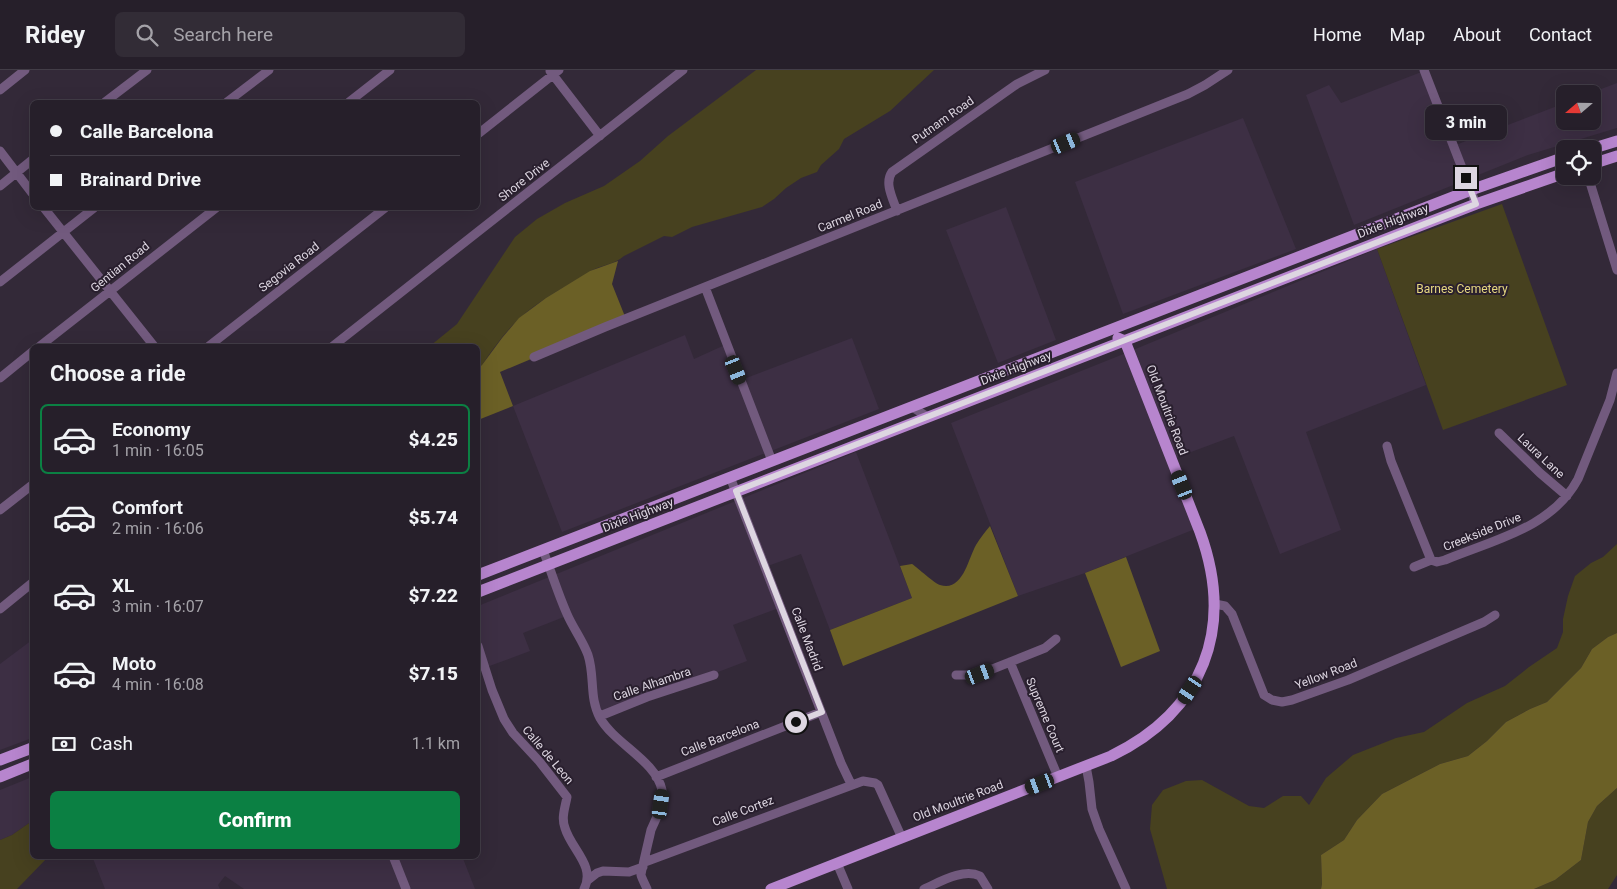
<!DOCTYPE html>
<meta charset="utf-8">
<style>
body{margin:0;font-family:Roboto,sans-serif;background:#322c36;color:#f1f3f6;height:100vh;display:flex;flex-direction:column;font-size:19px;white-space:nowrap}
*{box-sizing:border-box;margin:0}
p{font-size:16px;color:#a4a2a8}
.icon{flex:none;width:28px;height:28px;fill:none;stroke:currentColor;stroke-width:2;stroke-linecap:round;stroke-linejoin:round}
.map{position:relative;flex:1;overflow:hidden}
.sheet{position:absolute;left:30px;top:274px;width:450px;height:515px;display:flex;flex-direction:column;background:#261f2a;border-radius:8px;box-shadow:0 5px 20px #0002,0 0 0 1px #423d47}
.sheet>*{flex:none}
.top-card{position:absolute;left:30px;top:30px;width:450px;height:110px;border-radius:8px;box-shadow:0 5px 20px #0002,0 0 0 1px #423d47;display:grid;align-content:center;height:110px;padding:0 20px;background:#261f2a}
.needle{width:32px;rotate:250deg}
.buttons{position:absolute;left:1556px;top:15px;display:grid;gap:10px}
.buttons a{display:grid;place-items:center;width:45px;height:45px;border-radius:8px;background:#261f2a;box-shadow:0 5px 20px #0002,0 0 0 1px #423d47;font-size:25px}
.end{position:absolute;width:22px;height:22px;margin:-11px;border:6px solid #ddd6e1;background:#111;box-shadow:0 0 0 2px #111}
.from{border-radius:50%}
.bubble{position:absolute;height:35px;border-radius:8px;background:#261f2a;box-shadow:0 5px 20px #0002,0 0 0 1px #423d47;font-size:16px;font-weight:800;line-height:35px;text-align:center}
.car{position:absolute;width:15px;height:30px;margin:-15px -8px;border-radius:6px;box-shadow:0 0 4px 1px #0007;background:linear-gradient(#222 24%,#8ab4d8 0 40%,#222 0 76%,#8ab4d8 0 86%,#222 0)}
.top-card b{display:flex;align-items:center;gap:18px;height:48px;font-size:19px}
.top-card b+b{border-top:1px solid #423d47}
.top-card i{width:12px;height:12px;background:#f1f3f6}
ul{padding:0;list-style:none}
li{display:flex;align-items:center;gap:15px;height:70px;margin:0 10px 8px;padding:0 10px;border:2px solid transparent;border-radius:8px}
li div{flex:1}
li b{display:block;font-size:19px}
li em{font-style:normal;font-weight:800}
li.current{border-color:#0b8043}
li>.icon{width:45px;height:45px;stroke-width:1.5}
h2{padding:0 20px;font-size:22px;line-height:60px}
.pay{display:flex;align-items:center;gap:12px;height:55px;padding:0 20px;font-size:19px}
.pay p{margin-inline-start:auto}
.cta{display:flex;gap:10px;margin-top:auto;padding:10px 20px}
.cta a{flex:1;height:58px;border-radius:8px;background:#0b8043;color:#fff;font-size:20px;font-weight:800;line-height:58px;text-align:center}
header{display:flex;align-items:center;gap:30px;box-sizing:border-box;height:70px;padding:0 25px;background:#261f2a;border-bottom:1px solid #423d47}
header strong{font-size:24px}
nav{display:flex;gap:28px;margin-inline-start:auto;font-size:18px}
.search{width:350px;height:45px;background:#322c36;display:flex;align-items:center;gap:12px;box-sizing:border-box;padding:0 18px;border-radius:8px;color:#a4a2a8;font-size:19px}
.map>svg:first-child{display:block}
</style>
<header>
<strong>Ridey</strong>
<div class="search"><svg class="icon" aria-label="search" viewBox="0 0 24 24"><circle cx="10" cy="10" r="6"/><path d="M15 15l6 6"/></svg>Search here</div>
<nav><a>Home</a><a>Map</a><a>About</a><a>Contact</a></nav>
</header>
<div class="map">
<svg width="1617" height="819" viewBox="0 0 1617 819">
<rect width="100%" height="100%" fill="#332938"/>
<path fill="#3d2f44" d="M1424 1 1453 76 1565 33V51H1592V24H1588L1617 13V58L1528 85 1354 155 1306 25 1329 15 1341 33Z
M1243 48 1296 179 1123 244 1075 112Z
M1006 137 1056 270 998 293 946 160Z
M1377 179 1426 315 1306 362 1341 460 1280 484 1234 366 1175 388 1133 280Z
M685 265 694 289 727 274 741 310 852 268 879 339 562 462 513 336Z
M1126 283 1195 459 1085 503 1018 526 951 353Z
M856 382 912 528 830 560 801 484 765 497 779 538 733 555 747 591 602 646 591 617 589 582 569 545 523 563 530 581 484 598 478 582V536Z
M32 570V668L0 680V594Z
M32 707V751L12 765 0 770V720Z
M92 786H462L475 819H244L225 806 218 815 220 819H105Z"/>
<path fill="#47411f" d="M756 0H934L890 41 844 69 839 79 821 95 817 102 801 108 786 118 774 129 762 137 692 157 672 167 664 166 624 186C614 195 600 195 589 202 566 217 538 230 518 250 504 263 493 279 482 295L478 298V276H430L457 254 515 167 537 149 565 133 604 116 640 91 668 66Z
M1502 134 1567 315 1443 360 1377 179Z
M1617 474V563L1608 567 1592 579 1581 598 1547 632 1530 639 1506 652 1487 671 1468 686 1440 694 1382 724 1357 750 1344 770 1321 785 1322 814 1321 819H1167L1150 759 1152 735 1163 720 1186 711 1202 710 1249 736 1264 738 1283 726H1301L1309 735 1326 708 1353 685 1396 668 1424 662 1467 633 1505 616 1529 597 1557 578 1563 562V549L1568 526 1575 506 1591 493 1603 487Z
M1617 718V805L1608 819H1534L1555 810 1581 790 1588 752 1597 736Z
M32 751V786H49L17 819H0V770L12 765Z"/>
<path fill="#6b6026" d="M618 191 612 214 626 249 500 302 513 336 478 350V298L482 295 502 268 519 248 546 228 590 201Z
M990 456 1018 526 843 596 830 560 912 528 900 496 912 494C918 498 934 513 940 515 963 522 968 489 976 475 980 468 985 462 990 456Z
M1126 487 1160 581 1121 597 1085 503Z
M1617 563V718L1597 736 1588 752 1581 790 1555 810 1534 819H1321L1322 814 1321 785 1344 770 1357 750 1382 724 1440 694 1468 686 1487 671 1506 652 1530 639 1547 632 1581 598 1592 579 1608 567Z"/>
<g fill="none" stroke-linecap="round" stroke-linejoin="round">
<path stroke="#725a7e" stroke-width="9" d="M1424 0 1476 134
M550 1 600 66
M0 20 25 0
M105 32 147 0
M227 32 269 0
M349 32 390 0
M478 64 559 0
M0 81 32 123
M1588 106 1617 200
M0 116 32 90
M44 138 154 276
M897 141C893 129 884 113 892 102L1017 14 1045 0
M0 212 94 138
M705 217 772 391
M40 276 216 138
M209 276 385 138
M333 276 683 0
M534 287 605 257 1188 24 1205 15 1228 0
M0 308 32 282
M912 337 928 347
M1499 363 1540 403 1567 426
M1387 376 1391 391 1431 490
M730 407 841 693 851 714
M0 440 32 415
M543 480C551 501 558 524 567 544 573 558 583 571 588 585 595 606 589 628 600 648 615 674 656 691 662 720 665 733 656 748 651 760 650 765 641 802 641 805 642 809 645 814 647 819
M1414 497 1431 490 1437 492 1445 490C1493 470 1552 458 1578 409L1610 330 1617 303
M1215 534 1225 536 1232 544 1264 625 1272 630 1282 632 1292 630 1348 610 1484 552 1495 545
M0 539 32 513
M478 576 492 620 504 649 513 663 539 691 567 727C565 738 561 748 565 758 571 779 596 796 584 819
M1010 592 1058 707
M956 605H971L980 604 1045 578 1056 569
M600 646 647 627 714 605
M1086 696 1089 712 1092 739 1099 759 1126 819
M656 707 821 642
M393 786 406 819
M645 792 863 711 875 713 878 715 902 768
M837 793 848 819
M588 810 597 803 603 801 629 802 643 797
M924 819C940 812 963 798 980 806L988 819"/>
<path stroke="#b785ce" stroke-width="11" d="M1591 79 1617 71
M1592 94 1617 86
M478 505 1471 120 1565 87
M478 522 1476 134 1565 103
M0 690 32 678
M0 707 32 694
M771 819 1111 686C1204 641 1235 558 1200 462L1125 271 1118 268"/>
</g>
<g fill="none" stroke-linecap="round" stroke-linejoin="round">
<path stroke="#ddd6e1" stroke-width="6" d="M796 652 822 642 736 421 1476 134 1466 108"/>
</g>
<g text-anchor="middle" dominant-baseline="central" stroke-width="4" stroke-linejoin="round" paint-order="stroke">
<g font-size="12" fill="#ddd6e1" stroke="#291f2e">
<text transform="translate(943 50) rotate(-35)">Putnam Road</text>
<text transform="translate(524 110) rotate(-38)">Shore Drive</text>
<text transform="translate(850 146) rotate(-22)">Carmel Road</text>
<text transform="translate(1393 151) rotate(-21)">Dixie Highway</text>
<text transform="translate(120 197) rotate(-39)">Gentian Road</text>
<text transform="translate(289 197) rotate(-38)">Segovia Road</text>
<text transform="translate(1016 298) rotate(-21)">Dixie Highway</text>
<text transform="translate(1167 340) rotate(69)">Old Moultrie Road</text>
<text transform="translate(1541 386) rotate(43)">Laura Lane</text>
<text transform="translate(638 445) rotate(-21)">Dixie Highway</text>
<text transform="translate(1482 462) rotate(-22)">Creekside Drive</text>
<text transform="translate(807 569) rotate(69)">Calle Madrid</text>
<text transform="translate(1326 604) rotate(-21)">Yellow Road</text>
<text transform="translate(652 614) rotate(-19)">Calle Alhambra</text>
<text transform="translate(1045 645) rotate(67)">Supreme Court</text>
<text transform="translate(720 668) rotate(-21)">Calle Barcelona</text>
<text transform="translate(548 685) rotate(50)">Calle de Leon</text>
<text transform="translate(958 731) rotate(-21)">Old Moultrie Road</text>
<text transform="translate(743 741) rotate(-21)">Calle Cortez</text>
</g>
<g font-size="12" fill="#e7d881" stroke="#291f2e">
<text x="1462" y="219">Barnes Cemetery</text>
</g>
</g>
</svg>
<div class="buttons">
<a><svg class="needle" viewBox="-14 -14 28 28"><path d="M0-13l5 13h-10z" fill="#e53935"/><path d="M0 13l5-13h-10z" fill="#a4a2a8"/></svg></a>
<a><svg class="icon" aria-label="locate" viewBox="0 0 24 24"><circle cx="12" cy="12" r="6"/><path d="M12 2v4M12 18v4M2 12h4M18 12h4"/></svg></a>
</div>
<i class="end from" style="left:796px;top:652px"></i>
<i class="end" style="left:1466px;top:108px"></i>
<div class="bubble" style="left:1425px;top:35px;width:82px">3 min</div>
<i class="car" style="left:1066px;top:73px;rotate:68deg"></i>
<i class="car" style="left:736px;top:300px;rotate:158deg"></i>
<i class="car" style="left:1182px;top:415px;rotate:338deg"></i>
<i class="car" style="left:980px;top:604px;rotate:69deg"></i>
<i class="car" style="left:1190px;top:620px;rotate:214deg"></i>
<i class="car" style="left:1040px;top:714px;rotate:249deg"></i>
<i class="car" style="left:661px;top:734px;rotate:8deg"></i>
<div class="top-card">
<b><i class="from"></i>Calle Barcelona</b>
<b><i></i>Brainard Drive</b>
</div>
<section class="sheet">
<h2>Choose a ride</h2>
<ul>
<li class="current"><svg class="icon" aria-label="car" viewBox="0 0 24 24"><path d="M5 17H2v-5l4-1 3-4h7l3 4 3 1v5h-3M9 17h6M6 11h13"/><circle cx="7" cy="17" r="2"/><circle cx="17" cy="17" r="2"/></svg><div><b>Economy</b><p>1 min · 16:05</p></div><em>$4.25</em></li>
<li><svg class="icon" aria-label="car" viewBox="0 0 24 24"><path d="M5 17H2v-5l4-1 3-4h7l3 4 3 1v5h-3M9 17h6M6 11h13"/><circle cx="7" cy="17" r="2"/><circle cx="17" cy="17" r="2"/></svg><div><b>Comfort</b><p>2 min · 16:06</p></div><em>$5.74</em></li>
<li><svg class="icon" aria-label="car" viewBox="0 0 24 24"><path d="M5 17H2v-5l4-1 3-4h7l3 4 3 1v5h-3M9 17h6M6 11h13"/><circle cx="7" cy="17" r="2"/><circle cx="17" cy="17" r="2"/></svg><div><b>XL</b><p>3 min · 16:07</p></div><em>$7.22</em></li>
<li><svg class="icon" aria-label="car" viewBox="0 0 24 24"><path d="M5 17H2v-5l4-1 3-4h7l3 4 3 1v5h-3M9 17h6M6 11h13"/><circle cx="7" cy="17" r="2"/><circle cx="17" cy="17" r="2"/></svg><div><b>Moto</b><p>4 min · 16:08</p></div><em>$7.15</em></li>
</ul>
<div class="pay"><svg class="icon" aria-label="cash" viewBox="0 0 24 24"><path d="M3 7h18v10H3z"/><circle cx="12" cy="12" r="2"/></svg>Cash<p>1.1 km</p></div>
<div class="cta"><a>Confirm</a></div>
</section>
</div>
